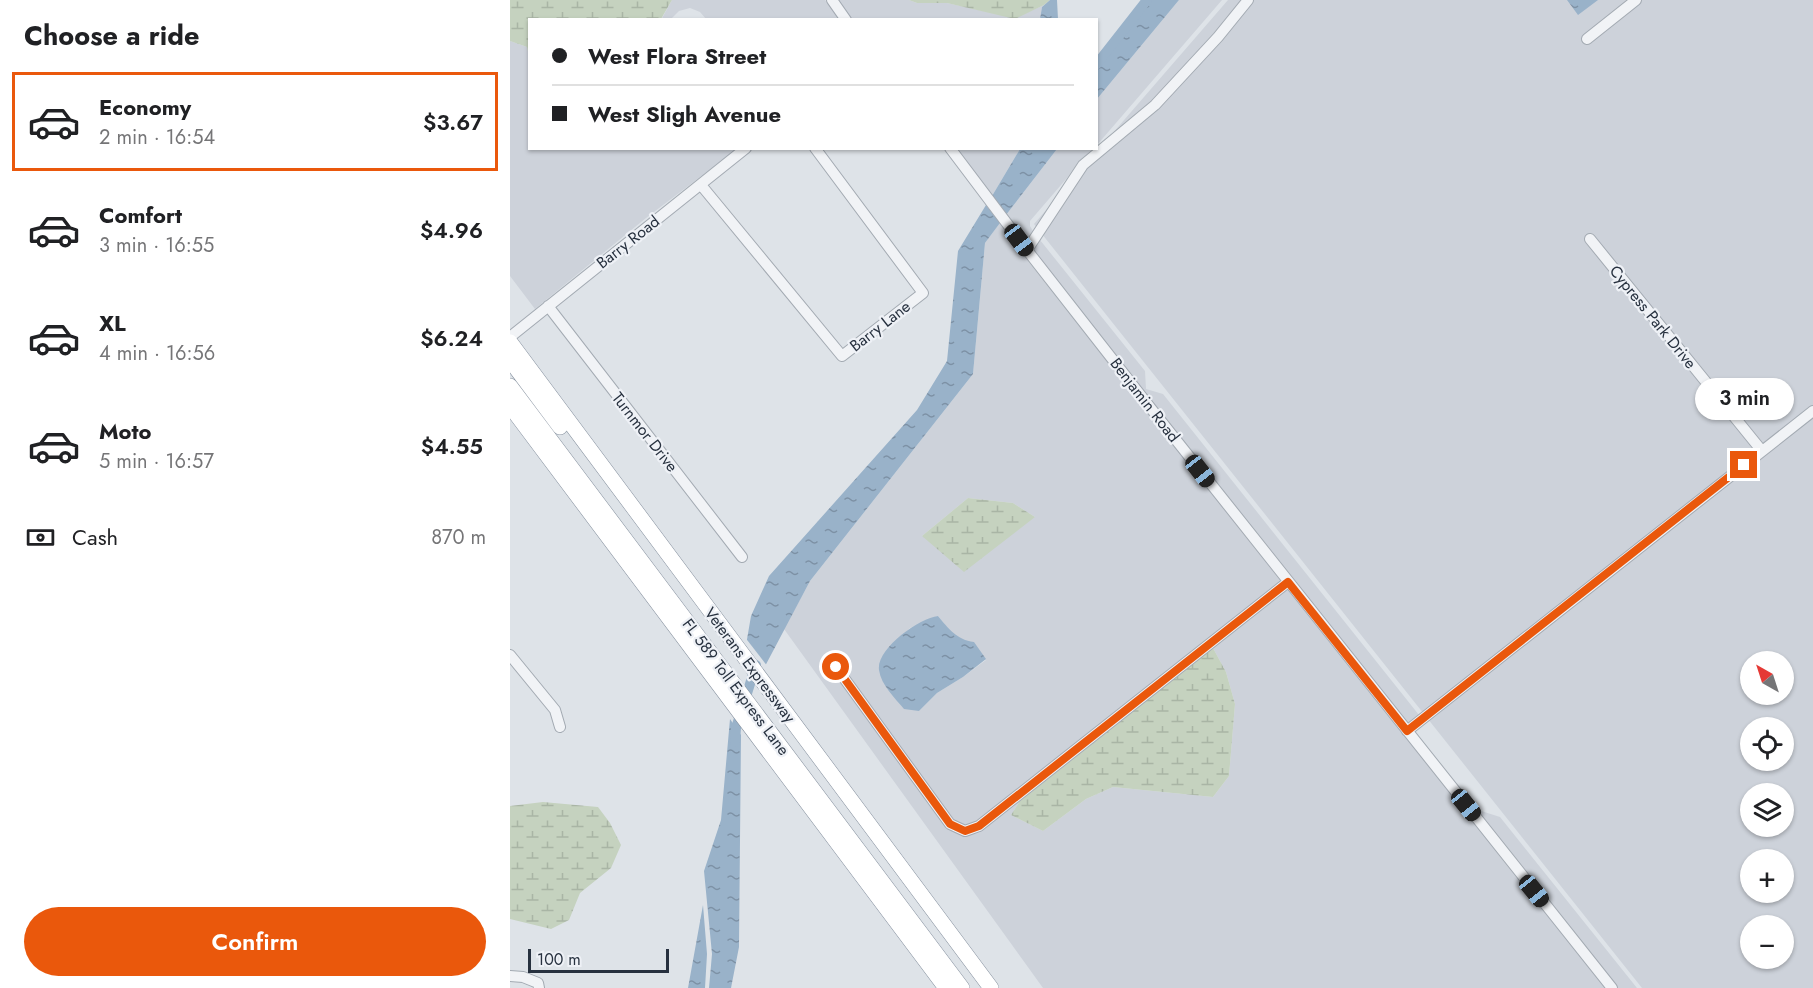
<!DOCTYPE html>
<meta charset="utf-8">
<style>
body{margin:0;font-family:Jost,sans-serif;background:#f6f6f6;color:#202124;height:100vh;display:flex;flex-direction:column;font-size:22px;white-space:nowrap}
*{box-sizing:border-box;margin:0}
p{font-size:20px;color:#757577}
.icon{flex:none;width:33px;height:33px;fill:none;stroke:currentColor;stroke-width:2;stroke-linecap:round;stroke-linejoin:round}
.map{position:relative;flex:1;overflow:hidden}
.details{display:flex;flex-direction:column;background:#fff;width:510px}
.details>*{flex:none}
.guide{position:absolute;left:18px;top:18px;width:570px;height:132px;border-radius:0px;box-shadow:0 2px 4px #0004;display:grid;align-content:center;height:132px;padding:0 24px;background:#fff}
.needle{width:39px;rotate:321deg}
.fabs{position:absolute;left:1230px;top:651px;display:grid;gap:12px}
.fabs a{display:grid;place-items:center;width:54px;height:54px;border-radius:50%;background:#fff;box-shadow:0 2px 4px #0004;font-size:30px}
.scale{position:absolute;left:18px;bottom:15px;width:141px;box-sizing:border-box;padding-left:6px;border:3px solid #27313f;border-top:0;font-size:16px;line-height:21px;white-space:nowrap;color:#27313f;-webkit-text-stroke:4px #eef1f6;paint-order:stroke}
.end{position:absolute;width:27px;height:27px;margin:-14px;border:8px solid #ea580c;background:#fff;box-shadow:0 0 0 3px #fff}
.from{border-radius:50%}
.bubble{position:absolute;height:42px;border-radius:21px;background:#fff;box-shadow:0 2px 4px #0004;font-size:20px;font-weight:600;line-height:42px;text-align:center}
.car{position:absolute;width:18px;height:36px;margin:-18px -9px;border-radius:8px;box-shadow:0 0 4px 2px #0007;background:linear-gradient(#222 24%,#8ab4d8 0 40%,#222 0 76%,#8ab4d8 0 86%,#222 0)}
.guide b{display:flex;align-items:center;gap:21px;height:57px;font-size:22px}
.guide b+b{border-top:2px solid #e0e0e0}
.guide i{width:15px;height:15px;background:#202124}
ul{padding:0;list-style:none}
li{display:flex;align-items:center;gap:18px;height:99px;margin:0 12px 9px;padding:0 12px;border:3px solid transparent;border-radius:0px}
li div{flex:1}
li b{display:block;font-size:22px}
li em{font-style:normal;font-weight:600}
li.current{border-color:#ea580c}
li>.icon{width:54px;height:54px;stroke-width:1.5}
h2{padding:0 24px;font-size:27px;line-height:72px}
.pay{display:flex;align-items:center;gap:15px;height:66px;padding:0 24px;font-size:22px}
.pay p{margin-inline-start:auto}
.button{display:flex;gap:12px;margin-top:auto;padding:12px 24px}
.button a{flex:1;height:69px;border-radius:36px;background:#ea580c;color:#fff;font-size:24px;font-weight:600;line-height:69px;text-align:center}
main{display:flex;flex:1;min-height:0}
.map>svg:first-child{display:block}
</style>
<main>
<section class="details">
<h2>Choose a ride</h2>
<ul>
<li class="current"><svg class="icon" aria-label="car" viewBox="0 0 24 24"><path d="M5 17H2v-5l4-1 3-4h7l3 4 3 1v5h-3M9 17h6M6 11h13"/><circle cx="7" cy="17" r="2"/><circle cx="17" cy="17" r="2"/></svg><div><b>Economy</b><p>2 min · 16:54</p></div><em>$3.67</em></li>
<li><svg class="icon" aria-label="car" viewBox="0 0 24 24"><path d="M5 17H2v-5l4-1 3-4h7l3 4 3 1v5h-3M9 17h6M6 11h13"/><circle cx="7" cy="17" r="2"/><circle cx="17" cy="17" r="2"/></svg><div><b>Comfort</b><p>3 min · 16:55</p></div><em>$4.96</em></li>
<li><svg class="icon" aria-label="car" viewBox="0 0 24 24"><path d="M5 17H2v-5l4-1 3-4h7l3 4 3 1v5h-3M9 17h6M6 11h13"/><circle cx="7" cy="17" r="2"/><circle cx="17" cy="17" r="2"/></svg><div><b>XL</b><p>4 min · 16:56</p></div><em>$6.24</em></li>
<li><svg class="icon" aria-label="car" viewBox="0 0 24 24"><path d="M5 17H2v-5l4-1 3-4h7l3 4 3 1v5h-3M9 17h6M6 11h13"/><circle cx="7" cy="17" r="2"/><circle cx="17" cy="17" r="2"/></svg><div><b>Moto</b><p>5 min · 16:57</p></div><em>$4.55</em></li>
</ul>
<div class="pay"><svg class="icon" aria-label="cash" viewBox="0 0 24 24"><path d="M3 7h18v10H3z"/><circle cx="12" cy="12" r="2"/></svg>Cash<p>870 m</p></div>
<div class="button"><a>Confirm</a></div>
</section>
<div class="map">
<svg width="1303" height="988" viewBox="0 0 1303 988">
<defs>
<pattern id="wetland-marsh" width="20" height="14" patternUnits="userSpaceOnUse" patternTransform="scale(1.5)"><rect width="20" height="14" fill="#c5d2bf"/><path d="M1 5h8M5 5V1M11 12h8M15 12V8" fill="none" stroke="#a9b5a5"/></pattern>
<pattern id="water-ripples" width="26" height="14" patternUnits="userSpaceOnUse" patternTransform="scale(1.5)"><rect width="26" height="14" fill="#99b2c9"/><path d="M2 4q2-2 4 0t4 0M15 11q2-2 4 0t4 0" fill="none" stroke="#7d91a5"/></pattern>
</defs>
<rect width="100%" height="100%" fill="#dee3e8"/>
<path fill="#cdd2da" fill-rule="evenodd" d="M162 0H315L330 19H196L190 12 180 8 169 11 161 19 151 20Z
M328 0H399L407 3H437L505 18 534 5 532 7 530 19 342 20Z
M669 0H712L587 145V99Z
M718 0H1303V988H1132L524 224ZM1240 662H1274V694H1240ZM1240 728H1274V760H1240ZM1240 794H1274V826H1240ZM1240 860H1274V892H1240ZM1240 926H1274V958H1240Z
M0 41 17 47 19 56 20 148 227 149 136 218 25 309 0 276Z
M446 149H510L482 196Z
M547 149H583L568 162 557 178 520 221V226L523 231 516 241 496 215Z
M490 223 510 251 771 581 464 823 455 825 443 820 327 660 319 665 436 826 454 836 469 833 510 801 501 815 533 831 576 799 603 787 703 797 719 776 725 704 716 672 703 648 778 589 1095 988H533L274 629 300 581 463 374 475 243ZM458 498 503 503 525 517 412 536ZM428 616 440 631 476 660 453 677 427 693 409 711 395 633 400 628Z
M530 240 635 371 636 389 653 394 909 715 897 724 523 251Z
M965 809 990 817 1127 988H1108Z"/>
<path fill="url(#wetland-marsh)" d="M0 0H162L151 19 20 20 19 56 17 47 0 41Z
M399 0H540L534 5 505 19 437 3H407Z
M458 498 503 503 525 517 454 572 412 536Z
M703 648 716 672 725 704 719 776 703 797 603 787 576 799 533 831 501 815 510 801Z
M33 802 88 807 100 823 111 845 101 868 70 893 59 920 41 929 0 919V806Z"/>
<path fill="url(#water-ripples)" d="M540 0H547L548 19H530L532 7Z
M637 0H669L587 99V65Z
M1057 0H1088L1068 15Z
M510 149H547L496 215 482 196Z
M476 205 490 223 475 243 463 374 300 581 253 670 235 651 241 616 259 576 407 410 437 361 448 251Z
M428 616C438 628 447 640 464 642L476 659 453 677 427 693 409 711 394 709C385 698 371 685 369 670 366 649 409 618 428 616Z
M220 719 231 735 229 947 221 988H199L202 954 194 871 211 820Z
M193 905 197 954 195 988H178Z"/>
<path fill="#dee3e8" d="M234 636 258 667 255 675 232 650Z"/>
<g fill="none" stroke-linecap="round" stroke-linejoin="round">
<path stroke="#99b2c9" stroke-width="10" d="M586 65 637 0
M225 742 226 728 246 665"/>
<g stroke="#a3aab2" stroke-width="12">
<path id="minor" d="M322 0 336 20
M1077 39 1126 0
M440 148 517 250 639 406 1102 988
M191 185 332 356 413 293 305 148
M1080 239 1252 451
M517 250 573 165 645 105 708 37 738 0
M38 306 232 557
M0 337 236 148
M0 655 45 710 50 727
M326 667 440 824 455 831 469 826 778 582
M897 731 1303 411
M0 976 13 977 28 983 29 988"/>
</g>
<g stroke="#86919f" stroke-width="16">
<path id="highway" d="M0 342 481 988
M0 360 50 427
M0 386 452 988
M0 406 436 988"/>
</g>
<use href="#minor" stroke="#f1f3f6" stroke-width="10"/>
<use href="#highway" stroke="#fff" stroke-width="15"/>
</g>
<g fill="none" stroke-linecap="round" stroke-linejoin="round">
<path stroke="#ea580c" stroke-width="8" d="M326 667 440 824 455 831 469 826 778 582 897 731 1234 465"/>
</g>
<g text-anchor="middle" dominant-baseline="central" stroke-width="4.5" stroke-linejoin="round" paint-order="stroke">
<g font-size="16" fill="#27313f" stroke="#eef1f6">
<text transform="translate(118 242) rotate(-38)">Barry Road</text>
<text transform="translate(1143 317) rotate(51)">Cypress Park Drive</text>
<text transform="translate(370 326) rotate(-38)">Barry Lane</text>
<text transform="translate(635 400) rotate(52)">Benjamin Road</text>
<text transform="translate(135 432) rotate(52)">Turnmor Drive</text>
<text transform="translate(240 665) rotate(53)">Veterans Expressway</text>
<text transform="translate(226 687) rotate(53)">FL 589 Toll Express Lane</text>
</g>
</g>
</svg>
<div class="fabs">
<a><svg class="needle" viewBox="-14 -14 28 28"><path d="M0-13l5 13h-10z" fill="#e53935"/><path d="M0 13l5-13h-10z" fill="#757577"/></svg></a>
<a><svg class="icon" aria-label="locate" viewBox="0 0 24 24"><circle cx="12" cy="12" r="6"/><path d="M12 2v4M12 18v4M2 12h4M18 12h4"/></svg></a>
<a><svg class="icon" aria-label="layers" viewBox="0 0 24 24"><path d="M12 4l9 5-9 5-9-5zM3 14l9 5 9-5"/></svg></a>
<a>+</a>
<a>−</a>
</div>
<div class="scale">100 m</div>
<i class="end from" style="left:326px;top:667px"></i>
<i class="end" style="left:1234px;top:465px"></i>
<div class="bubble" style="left:1185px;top:378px;width:99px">3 min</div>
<i class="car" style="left:509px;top:240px;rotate:143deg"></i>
<i class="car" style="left:690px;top:471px;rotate:142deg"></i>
<i class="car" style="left:956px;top:805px;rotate:141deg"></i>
<i class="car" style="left:1024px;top:891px;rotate:141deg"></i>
<div class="guide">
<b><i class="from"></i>West Flora Street</b>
<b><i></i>West Sligh Avenue</b>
</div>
</div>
</main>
